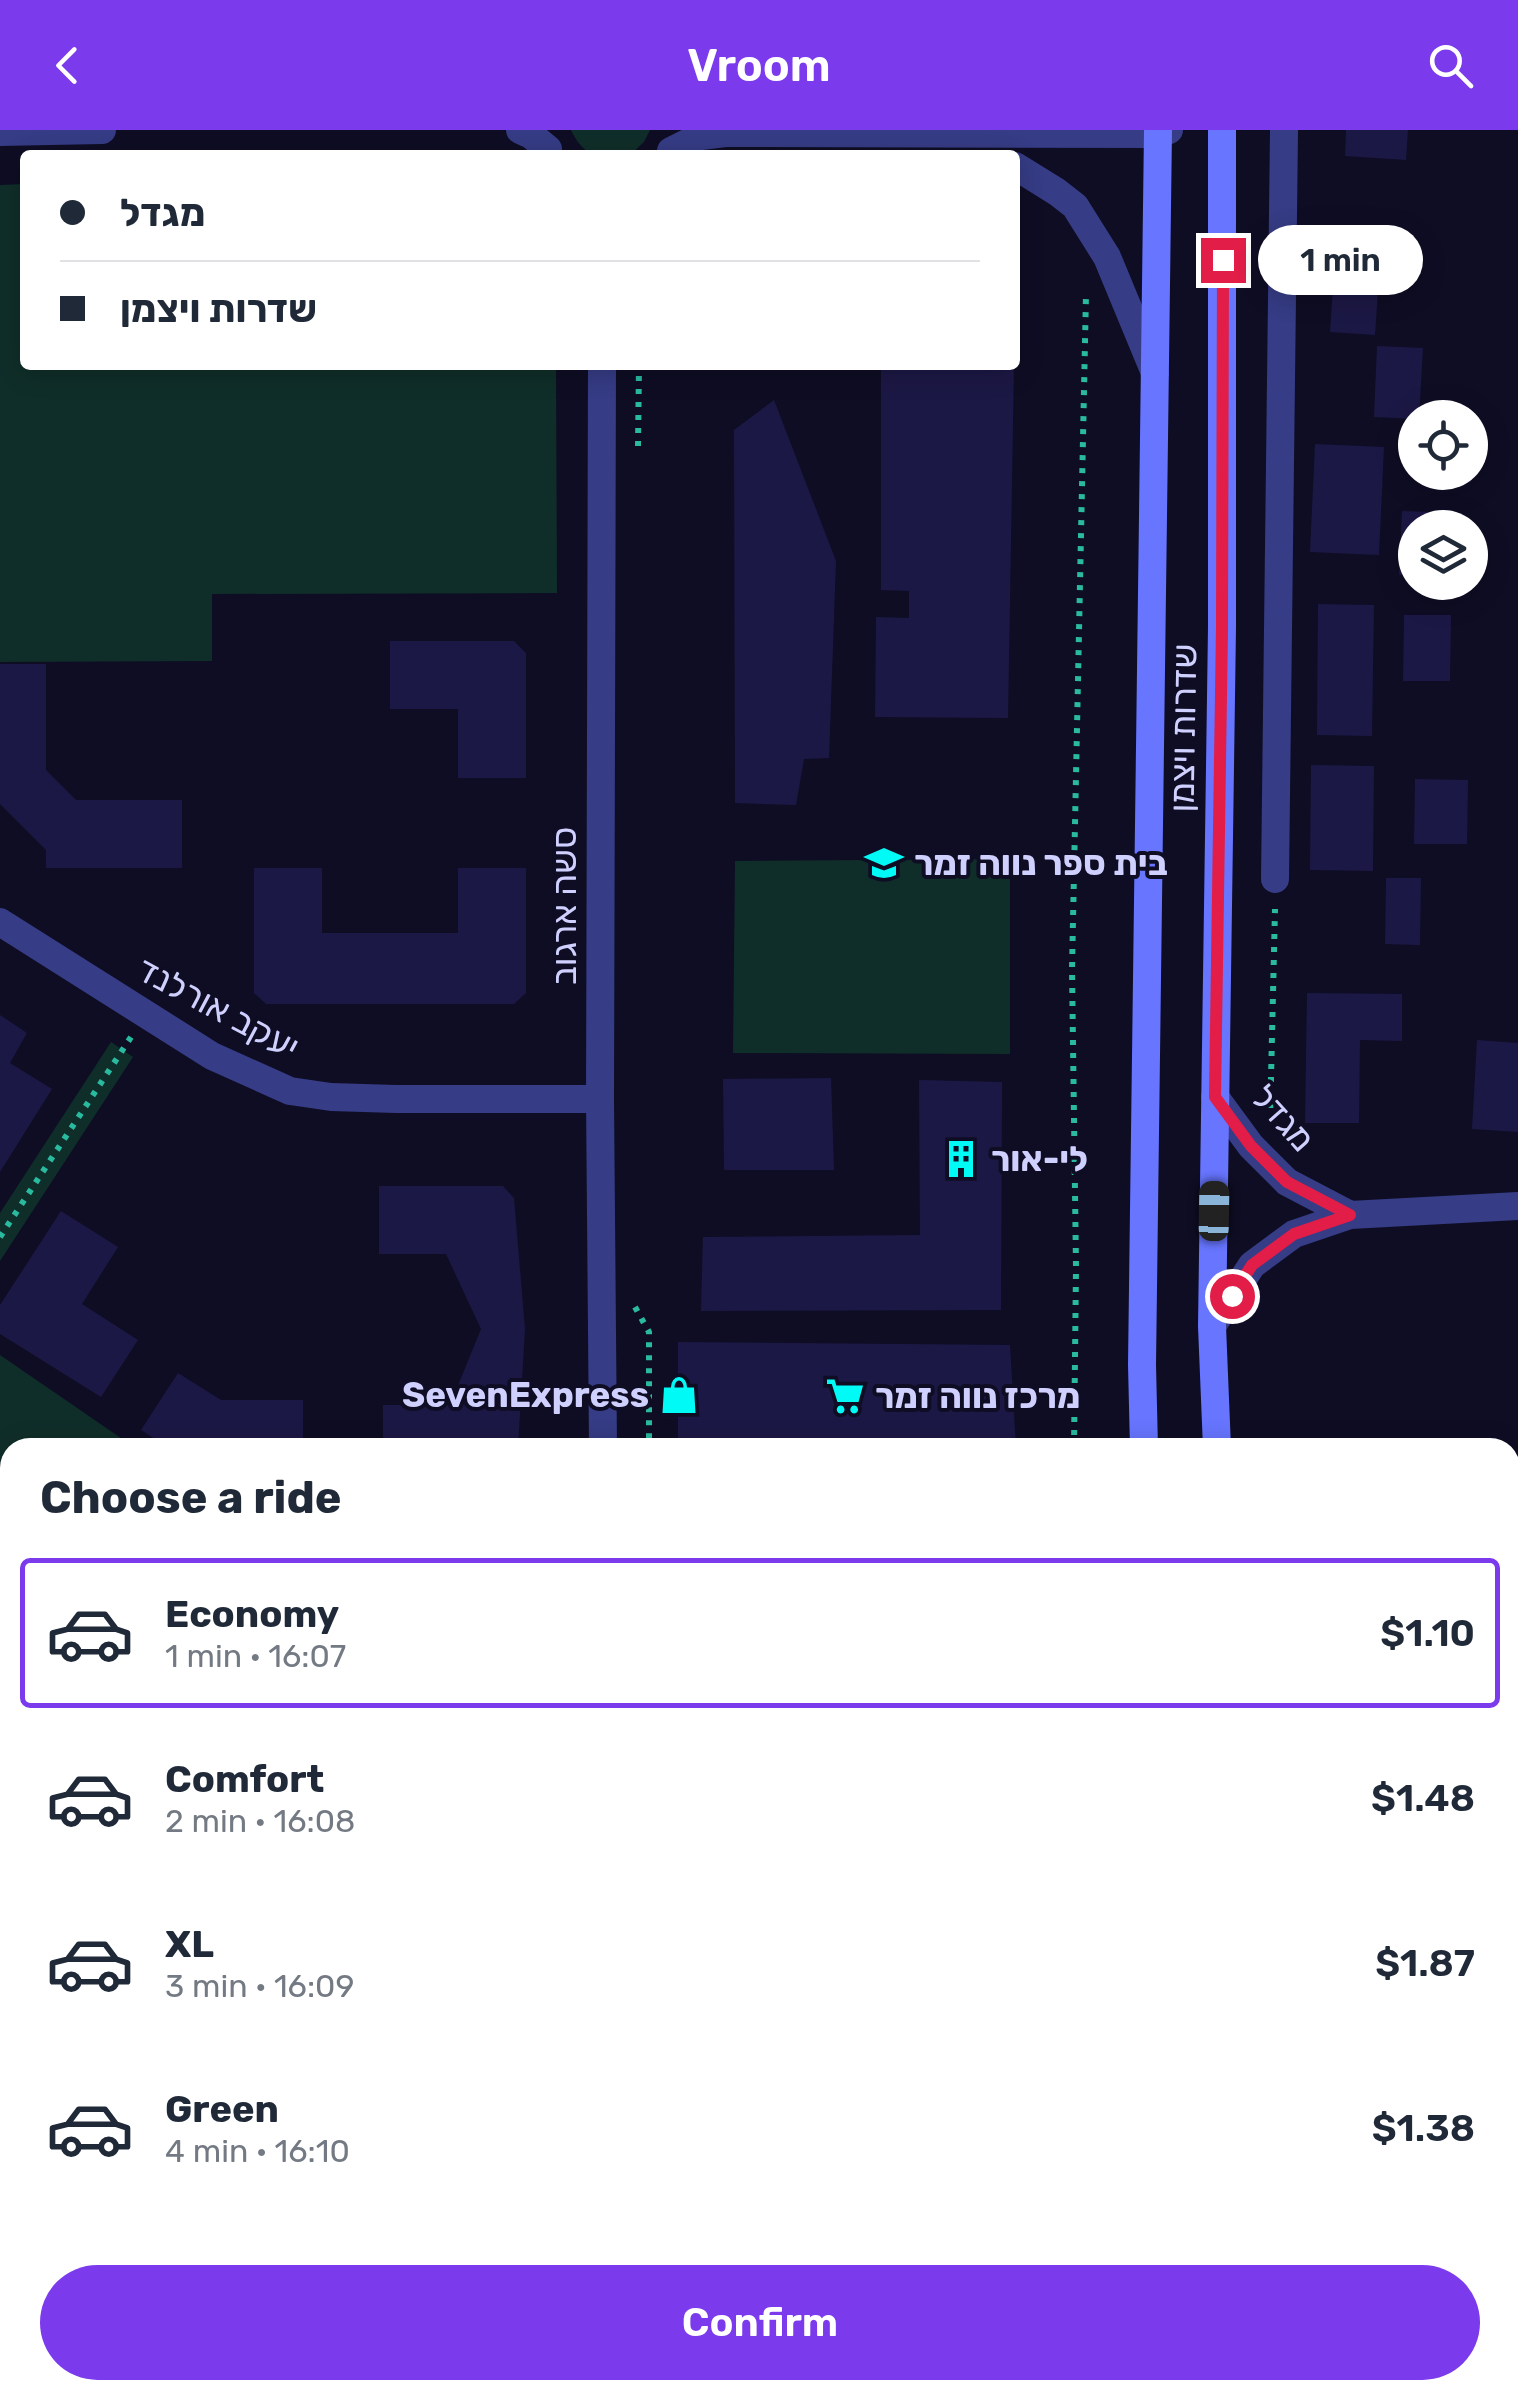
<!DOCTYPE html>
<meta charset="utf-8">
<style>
body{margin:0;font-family:Rubik,Heebo,sans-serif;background:#f2f2f3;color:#1f2937;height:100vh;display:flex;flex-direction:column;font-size:38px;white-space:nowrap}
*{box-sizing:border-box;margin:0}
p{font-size:32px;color:#747a83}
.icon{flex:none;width:55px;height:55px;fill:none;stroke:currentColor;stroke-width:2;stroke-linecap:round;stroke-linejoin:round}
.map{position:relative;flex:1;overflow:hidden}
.sheet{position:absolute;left:0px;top:1308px;width:1520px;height:962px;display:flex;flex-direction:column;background:#fff;border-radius:30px 30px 0 0;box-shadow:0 5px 25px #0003}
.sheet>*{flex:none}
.guide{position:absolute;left:20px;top:20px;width:1000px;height:220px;border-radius:10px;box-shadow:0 5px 25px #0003;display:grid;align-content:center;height:220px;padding:0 40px;background:#fff}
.controls{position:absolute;left:1398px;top:270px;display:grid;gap:20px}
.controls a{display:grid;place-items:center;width:90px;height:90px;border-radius:50%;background:#fff;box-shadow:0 5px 25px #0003;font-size:50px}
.end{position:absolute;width:45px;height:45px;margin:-22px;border:12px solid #e11d48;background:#fff;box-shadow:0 0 0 5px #fff}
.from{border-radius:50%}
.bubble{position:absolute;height:70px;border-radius:35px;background:#fff;box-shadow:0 5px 25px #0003;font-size:32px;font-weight:600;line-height:70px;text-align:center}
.car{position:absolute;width:30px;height:60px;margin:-30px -15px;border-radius:12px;box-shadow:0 0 8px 2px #0007;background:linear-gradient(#222 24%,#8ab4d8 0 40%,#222 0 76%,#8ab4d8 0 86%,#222 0)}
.guide b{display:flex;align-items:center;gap:35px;height:95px;font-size:38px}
.guide b+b{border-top:2px solid #e0e1e3}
.guide i{width:25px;height:25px;background:#1f2937}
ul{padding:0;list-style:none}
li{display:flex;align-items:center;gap:30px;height:150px;margin:0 20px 15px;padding:0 20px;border:5px solid transparent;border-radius:10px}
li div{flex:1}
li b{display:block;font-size:38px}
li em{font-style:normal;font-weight:600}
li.active{border-color:#7c3aed}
li>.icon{width:90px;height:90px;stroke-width:1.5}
h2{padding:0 40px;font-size:45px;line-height:120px}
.action{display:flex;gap:20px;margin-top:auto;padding:20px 40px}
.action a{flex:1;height:115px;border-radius:60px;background:#7c3aed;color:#fff;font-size:40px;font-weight:600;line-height:115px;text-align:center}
header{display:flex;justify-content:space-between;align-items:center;height:130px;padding:0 40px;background:#7c3aed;color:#fff;font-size:45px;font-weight:600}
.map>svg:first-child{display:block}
</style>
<header><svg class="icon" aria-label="back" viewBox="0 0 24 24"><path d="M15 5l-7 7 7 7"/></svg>Vroom<svg class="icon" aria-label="search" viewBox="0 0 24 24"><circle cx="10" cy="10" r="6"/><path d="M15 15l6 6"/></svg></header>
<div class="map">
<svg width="1518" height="2269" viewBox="0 0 1518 2269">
<rect width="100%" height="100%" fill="#0e0d24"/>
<path fill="#102e29" d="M571 0H650L644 12 630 25C600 25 586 31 571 0Z
M25 54V235H556L557 463 212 464V531L0 532V55Z
M1010 729V924L733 923 735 731Z
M111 912 133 927 0 1131V1083Z
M0 1225 134 1317 10 1318V1545L0 1539Z"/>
<path fill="#1c1845" d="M1346 0H1408L1406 30 1345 26Z
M1335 128 1380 131 1375 205 1330 202Z
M1377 216 1423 218 1419 288 1415 289 1374 287Z
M881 235H1014L1008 588 875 587 876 487 909 488V461L881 460Z
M774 270 836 431 829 628 804 629 796 675 735 673 734 300Z
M1315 314 1384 317 1379 425 1310 422Z
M1427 342H1472L1471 352 1426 350Z
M1402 381 1462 383 1461 398H1415V446L1399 445Z
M1318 474 1374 475 1372 606 1317 605Z
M1404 485H1451L1450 551H1403Z
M390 511H514L526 523V648H458V579H390Z
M0 534H46V640L76 670H182V738H46V720L0 674Z
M1311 635 1374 636 1373 741 1310 740Z
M1415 649 1468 650 1467 714H1414Z
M254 738H322V803H458V738H526V863L514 874H266L254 863Z
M1386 748H1421L1420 815 1385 814Z
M1307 863 1402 864V911L1360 910 1359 993H1305Z
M0 885 27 903 10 933 52 959 0 1042Z
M1477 910 1518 913V1002L1472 999Z
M831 948 834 1040H724L723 949Z
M919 950 1002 952 1001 1180 701 1181 703 1107 920 1105Z
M379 1056H503L514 1068 525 1199 518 1318H383V1275H450L481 1199 446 1124H379Z
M61 1081 118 1117 82 1174 138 1210 101 1267 0 1204V1175Z
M678 1212 1010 1215 1016 1318H678Z
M178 1243 221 1270H303V1318H169L141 1300Z
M0 1656 10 1657V1700H0Z
M5 1964H10V2075H0V1994H4Z"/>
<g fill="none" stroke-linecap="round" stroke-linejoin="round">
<path stroke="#29baa0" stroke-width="6" stroke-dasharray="5 8" stroke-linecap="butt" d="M331 25H483
M638 316 639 235
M1270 991 1275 779
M0 1107 131 907
M635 1177 649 1202V1318
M1074 1318 1076 1137 1072 839 1086 164
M0 1362 10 1372
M0 1392 10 1403
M0 1437 10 1441
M685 2260 690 2269"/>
<path stroke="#363c85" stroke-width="28" d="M520 0 531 5 548 19
M0 2 102 0
M671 21 701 6 725 3 1158 4 1169 0
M1015 36 1057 62 1075 76 1107 127 1155 243
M602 235 600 969 603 1318
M1275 749 1284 0
M0 792 212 926 290 961 331 967 396 969H600
M1215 967 1251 1016 1287 1052 1350 1085
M1212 1196 1252 1135 1294 1104 1350 1085 1518 1076
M0 2193 10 2195
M0 2234 10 2236
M129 2260 173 2269
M327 2260 371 2269
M576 2269C599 2260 619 2259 642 2269"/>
<path stroke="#6775ff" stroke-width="28" d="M1144 1318 1142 1235 1158 0
M1217 1318 1212 1196 1222 497V0
M1211 2260 1212 2269
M1297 2260V2269
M1384 2260 1393 2269
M1117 2269 1127 2260"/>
</g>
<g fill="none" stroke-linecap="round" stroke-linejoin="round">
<path stroke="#e11d48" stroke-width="12" d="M1223 130 1222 497 1215 967 1251 1016 1287 1052 1350 1085 1294 1104 1252 1135 1232 1166"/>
</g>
<defs>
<g id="school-bare" transform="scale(3)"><path d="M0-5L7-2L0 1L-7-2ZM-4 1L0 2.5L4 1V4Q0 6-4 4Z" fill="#00fbf6" stroke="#0e0d24" stroke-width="2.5" paint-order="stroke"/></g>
<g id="building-bare" transform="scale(3)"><path d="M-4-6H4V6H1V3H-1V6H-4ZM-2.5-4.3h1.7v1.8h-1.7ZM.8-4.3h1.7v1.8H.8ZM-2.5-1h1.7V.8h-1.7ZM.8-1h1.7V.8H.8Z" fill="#00fbf6" stroke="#0e0d24" stroke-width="2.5" paint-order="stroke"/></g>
<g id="shop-bare" transform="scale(3)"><path d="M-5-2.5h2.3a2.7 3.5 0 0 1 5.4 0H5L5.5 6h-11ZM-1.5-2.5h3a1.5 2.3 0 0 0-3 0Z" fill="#00fbf6" stroke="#0e0d24" stroke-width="2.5" paint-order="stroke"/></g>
<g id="supermarket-bare" transform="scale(3)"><path d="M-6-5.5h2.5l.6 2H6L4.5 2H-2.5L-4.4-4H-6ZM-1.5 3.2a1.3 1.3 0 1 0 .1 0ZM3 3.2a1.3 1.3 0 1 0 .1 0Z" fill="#00fbf6" stroke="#0e0d24" stroke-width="2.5" paint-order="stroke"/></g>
</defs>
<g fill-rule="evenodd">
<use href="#school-bare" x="884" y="733"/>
<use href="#building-bare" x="961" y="1029"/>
<use href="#shop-bare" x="679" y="1265"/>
<use href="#supermarket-bare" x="845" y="1266"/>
</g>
<g text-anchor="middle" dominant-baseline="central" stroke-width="8" stroke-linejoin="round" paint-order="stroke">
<g font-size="35" fill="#d0d0ff" stroke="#0e0d24">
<text transform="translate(1183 598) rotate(-89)">שדרות ויצמן</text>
<text transform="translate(564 776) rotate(-90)">סשה ארגוב</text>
<text transform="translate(218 878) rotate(28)">יעקב אורלנד</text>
<text transform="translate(1283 988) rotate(48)">מגדל</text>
</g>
<g font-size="35" font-weight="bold" fill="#d0d0ff" stroke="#0e0d24" text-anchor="start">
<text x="914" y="733">בית ספר נווה זמר</text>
<text x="991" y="1029">לי-אור</text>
<text x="649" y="1265" text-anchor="end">SevenExpress</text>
<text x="875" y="1266">מרכז נווה זמר</text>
</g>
</g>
</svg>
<div class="controls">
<a><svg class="icon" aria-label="locate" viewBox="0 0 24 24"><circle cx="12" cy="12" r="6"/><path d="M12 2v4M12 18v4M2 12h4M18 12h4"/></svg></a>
<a><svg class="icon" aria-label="layers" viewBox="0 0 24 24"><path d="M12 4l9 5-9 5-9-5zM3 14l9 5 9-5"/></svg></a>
</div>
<i class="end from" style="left:1232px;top:1166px"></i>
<i class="end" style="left:1223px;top:130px"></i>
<div class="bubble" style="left:1258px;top:95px;width:165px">1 min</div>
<i class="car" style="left:1214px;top:1081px;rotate:1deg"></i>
<div class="guide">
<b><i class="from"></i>מגדל</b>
<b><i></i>שדרות ויצמן</b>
</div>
<section class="sheet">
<h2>Choose a ride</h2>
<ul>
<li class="active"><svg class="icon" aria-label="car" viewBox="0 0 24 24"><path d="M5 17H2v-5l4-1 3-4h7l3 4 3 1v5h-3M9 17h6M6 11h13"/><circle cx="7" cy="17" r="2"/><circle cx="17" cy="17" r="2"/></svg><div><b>Economy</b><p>1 min · 16:07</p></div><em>$1.10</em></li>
<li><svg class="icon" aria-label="car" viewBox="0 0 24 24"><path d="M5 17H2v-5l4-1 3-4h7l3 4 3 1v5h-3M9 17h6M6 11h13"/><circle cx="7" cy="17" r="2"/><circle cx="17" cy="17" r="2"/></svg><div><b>Comfort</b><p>2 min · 16:08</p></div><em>$1.48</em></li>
<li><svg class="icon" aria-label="car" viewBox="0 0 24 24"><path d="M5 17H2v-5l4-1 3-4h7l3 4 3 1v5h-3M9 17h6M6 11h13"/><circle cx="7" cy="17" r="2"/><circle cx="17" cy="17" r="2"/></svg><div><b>XL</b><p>3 min · 16:09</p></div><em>$1.87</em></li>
<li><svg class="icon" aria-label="car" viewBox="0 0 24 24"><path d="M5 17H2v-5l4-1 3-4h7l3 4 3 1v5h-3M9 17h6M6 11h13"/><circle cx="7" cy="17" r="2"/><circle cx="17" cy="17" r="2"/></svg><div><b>Green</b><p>4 min · 16:10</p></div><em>$1.38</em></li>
</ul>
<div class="action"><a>Confirm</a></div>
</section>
</div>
